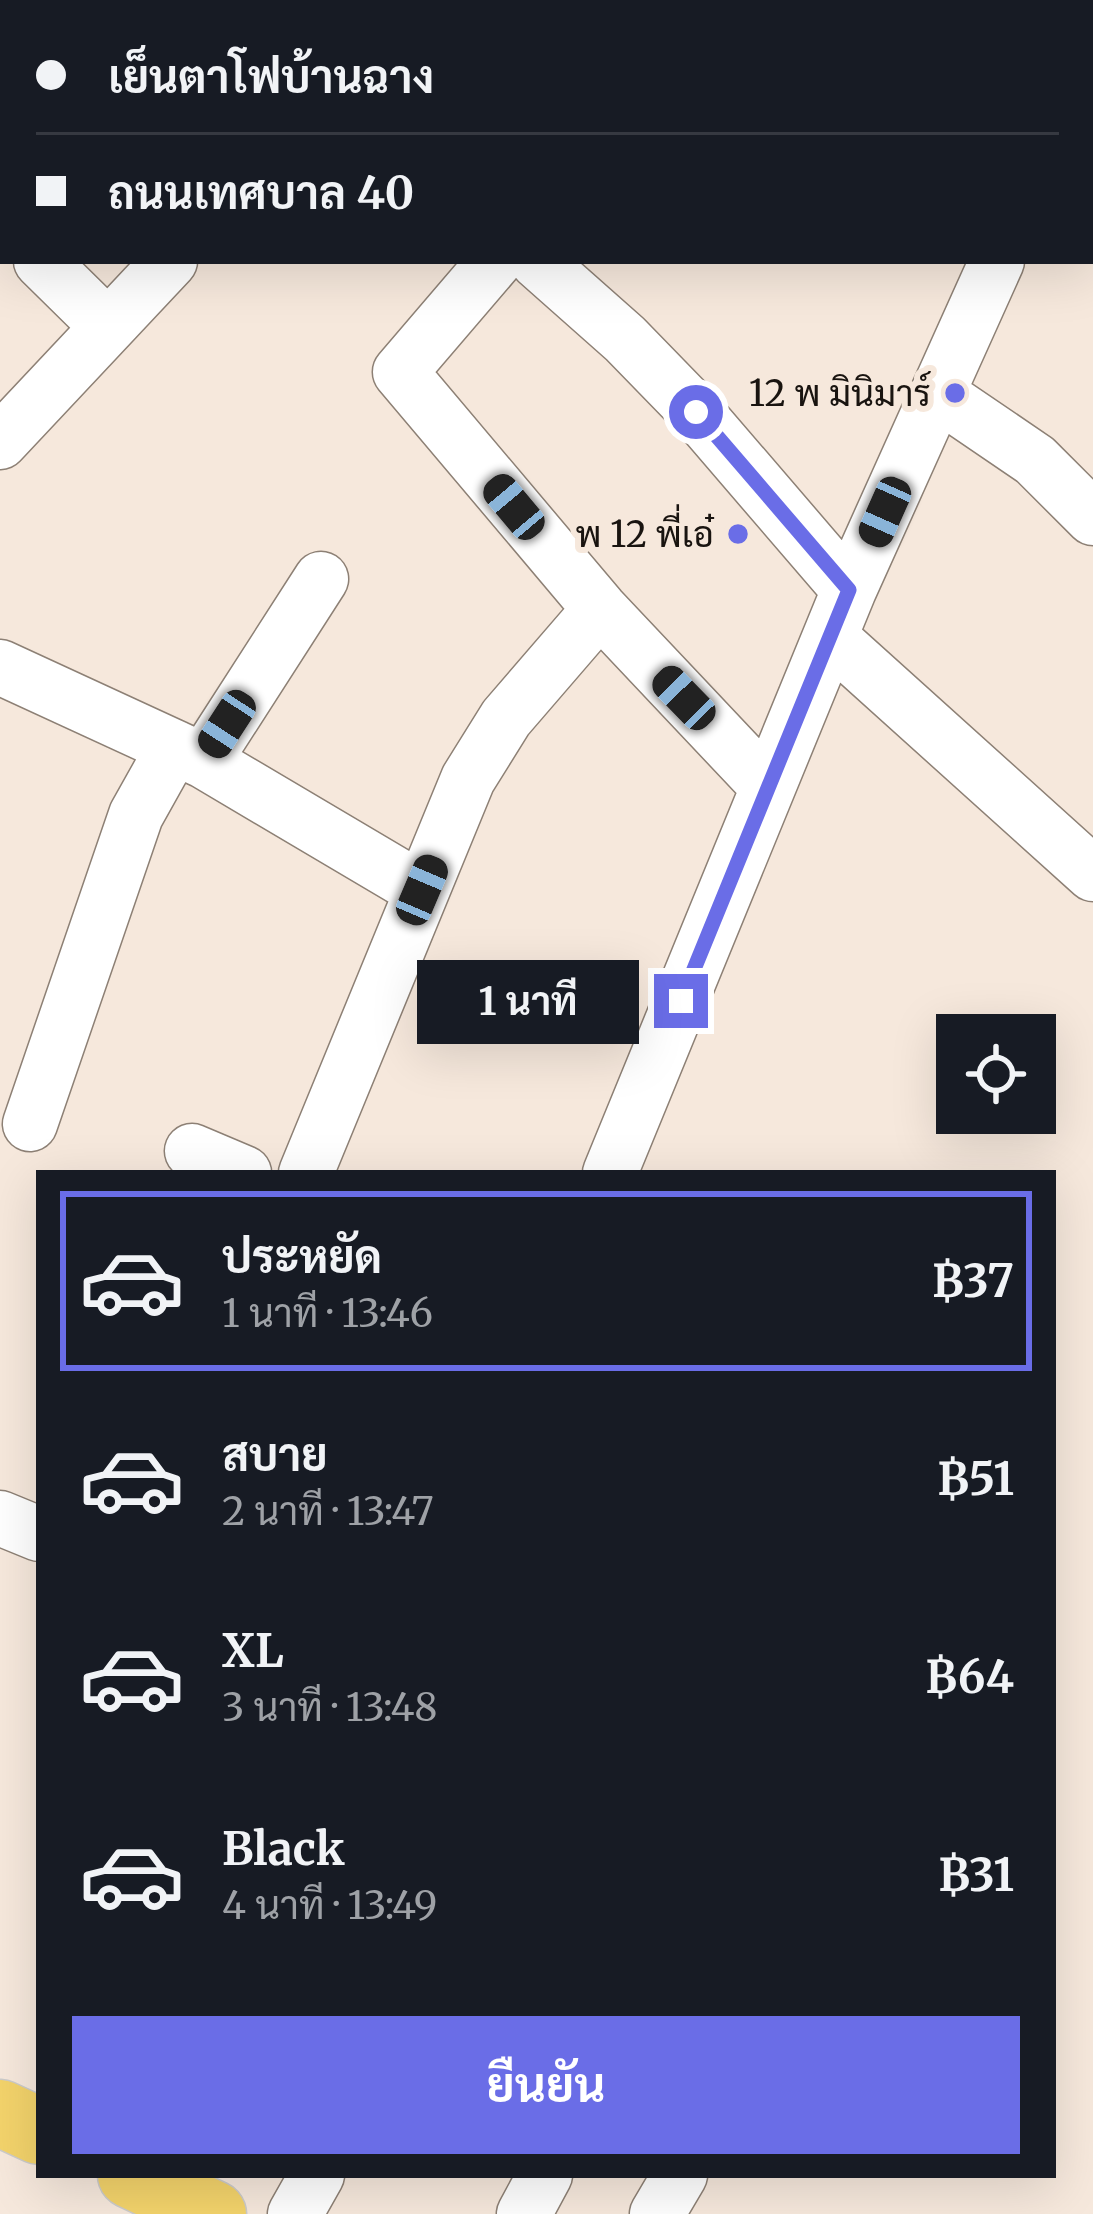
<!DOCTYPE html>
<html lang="th">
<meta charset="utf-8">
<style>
body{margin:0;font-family:Merriweather,Sarabun,serif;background:#242831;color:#f1f3f6;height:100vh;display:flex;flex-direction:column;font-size:45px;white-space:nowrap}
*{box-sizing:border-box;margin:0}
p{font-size:39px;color:#9ea1a6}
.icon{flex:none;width:66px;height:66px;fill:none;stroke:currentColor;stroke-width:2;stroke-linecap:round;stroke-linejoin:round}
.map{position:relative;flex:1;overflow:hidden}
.details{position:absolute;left:36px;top:1170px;width:1020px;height:1008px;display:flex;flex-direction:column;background:#171b24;border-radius:0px;box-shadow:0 12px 48px #0002}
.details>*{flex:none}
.hud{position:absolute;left:0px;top:0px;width:1095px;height:264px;box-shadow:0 12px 48px #0002;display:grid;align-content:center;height:264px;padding:0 36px;background:#171b24}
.tools{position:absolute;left:936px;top:1014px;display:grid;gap:24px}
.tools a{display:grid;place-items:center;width:120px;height:120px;border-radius:0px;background:#171b24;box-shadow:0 12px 48px #0002;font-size:60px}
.end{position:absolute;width:54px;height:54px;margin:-27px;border:15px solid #6a6de7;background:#fff;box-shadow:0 0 0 6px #fff}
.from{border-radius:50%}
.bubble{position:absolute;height:84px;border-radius:0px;background:#171b24;box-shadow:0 12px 48px #0002;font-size:39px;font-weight:700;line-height:84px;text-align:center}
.car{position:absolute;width:36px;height:72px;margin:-36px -18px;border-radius:15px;box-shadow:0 0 9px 3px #0007;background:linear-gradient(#222 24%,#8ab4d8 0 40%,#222 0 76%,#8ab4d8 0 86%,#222 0)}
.hud b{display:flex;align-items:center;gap:42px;height:114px;font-size:45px}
.hud b+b{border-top:3px solid #363941}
.hud i{width:30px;height:30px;background:#f1f3f6}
ul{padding:21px 0 0;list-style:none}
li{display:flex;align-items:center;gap:36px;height:180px;margin:0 24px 18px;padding:0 12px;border:6px solid transparent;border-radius:0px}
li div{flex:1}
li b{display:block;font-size:45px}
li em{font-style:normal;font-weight:700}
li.on{border-color:#6a6de7}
li>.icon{width:108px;height:108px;stroke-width:1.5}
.action{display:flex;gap:24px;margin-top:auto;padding:24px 36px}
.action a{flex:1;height:138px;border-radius:0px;background:#6a6de7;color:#fff;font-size:48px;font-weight:700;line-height:138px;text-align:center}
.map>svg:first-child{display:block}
</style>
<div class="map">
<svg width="1093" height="2214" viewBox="0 0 1093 2214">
<rect width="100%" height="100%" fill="#f6e8dc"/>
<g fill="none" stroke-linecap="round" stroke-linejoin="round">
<g stroke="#8d8075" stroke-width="57">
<path id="minor" d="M919 0 922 3
M47 3 48 0
M411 3 414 0
M768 3 771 0
M0 144 3 135
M1092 176 1093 177
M0 221 3 224
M41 261 108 327
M495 261 400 372 600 609 768 787
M537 261 625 339 696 412 849 590
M938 394 1035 460 1093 518
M0 442 170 261
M830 637 1093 874
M0 667 204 761 422 890
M204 761 321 579
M30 1124 136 815 174 747
M192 1151 244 1173
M306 1173 468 779 506 718 600 609
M610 1173 849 590 997 261
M0 1518 39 1534
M295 2214 317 2175
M524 2214 545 2175
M657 2214 680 2175"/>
</g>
<g stroke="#cccbca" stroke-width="69">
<path id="highway" d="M0 2113 39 2131
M131 2175 213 2214"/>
</g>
<use href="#minor" stroke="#fff" stroke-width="54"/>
<use href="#highway" stroke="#f3d36b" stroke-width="66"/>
</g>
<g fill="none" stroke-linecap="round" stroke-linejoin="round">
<path stroke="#6a6de7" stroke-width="15" d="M681 1001 849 590 696 412"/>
</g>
<g fill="#6a6de7" stroke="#f6e8dc" stroke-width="4.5">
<circle cx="955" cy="393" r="12"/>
<circle cx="738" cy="534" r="12"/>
</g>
<g text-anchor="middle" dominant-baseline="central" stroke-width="12" stroke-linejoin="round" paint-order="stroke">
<g font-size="36" fill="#191410" stroke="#f6e8dc" text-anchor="end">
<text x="931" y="393">12 พ มินิมาร์</text>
<text x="714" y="534">พ 12 พี่เอ๋</text>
</g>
</g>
</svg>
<div class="tools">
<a><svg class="icon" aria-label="locate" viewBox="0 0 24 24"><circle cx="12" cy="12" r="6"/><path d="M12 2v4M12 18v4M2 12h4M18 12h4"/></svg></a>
</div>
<i class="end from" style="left:696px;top:412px"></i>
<i class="end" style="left:681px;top:1001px"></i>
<div class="bubble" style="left:417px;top:960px;width:222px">1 นาที</div>
<i class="car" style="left:514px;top:507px;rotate:320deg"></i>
<i class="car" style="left:885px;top:512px;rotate:204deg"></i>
<i class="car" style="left:684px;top:698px;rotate:316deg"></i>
<i class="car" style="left:227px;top:724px;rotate:213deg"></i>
<i class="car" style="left:422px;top:890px;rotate:23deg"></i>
<div class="hud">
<b><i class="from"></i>เย็นตาโฟบ้านฉาง</b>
<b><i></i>ถนนเทศบาล 40</b>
</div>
<section class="details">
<ul>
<li class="on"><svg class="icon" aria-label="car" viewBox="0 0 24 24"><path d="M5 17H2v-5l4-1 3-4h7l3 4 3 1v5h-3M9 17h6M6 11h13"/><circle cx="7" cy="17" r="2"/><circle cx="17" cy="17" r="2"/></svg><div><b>ประหยัด</b><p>1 นาที · 13:46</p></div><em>฿37</em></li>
<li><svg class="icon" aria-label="car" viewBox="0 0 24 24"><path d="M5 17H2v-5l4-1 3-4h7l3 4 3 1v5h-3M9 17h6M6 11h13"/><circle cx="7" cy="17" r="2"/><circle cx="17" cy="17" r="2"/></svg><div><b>สบาย</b><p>2 นาที · 13:47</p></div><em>฿51</em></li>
<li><svg class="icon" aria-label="car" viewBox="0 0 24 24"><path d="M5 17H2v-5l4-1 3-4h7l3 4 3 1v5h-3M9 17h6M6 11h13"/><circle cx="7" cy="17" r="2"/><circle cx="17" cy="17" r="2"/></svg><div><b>XL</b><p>3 นาที · 13:48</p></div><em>฿64</em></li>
<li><svg class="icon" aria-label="car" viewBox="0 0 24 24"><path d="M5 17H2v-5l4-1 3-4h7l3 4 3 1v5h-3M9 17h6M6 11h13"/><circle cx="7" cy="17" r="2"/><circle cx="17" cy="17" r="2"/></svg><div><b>Black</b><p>4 นาที · 13:49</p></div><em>฿31</em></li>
</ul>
<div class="action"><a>ยืนยัน</a></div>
</section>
</div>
